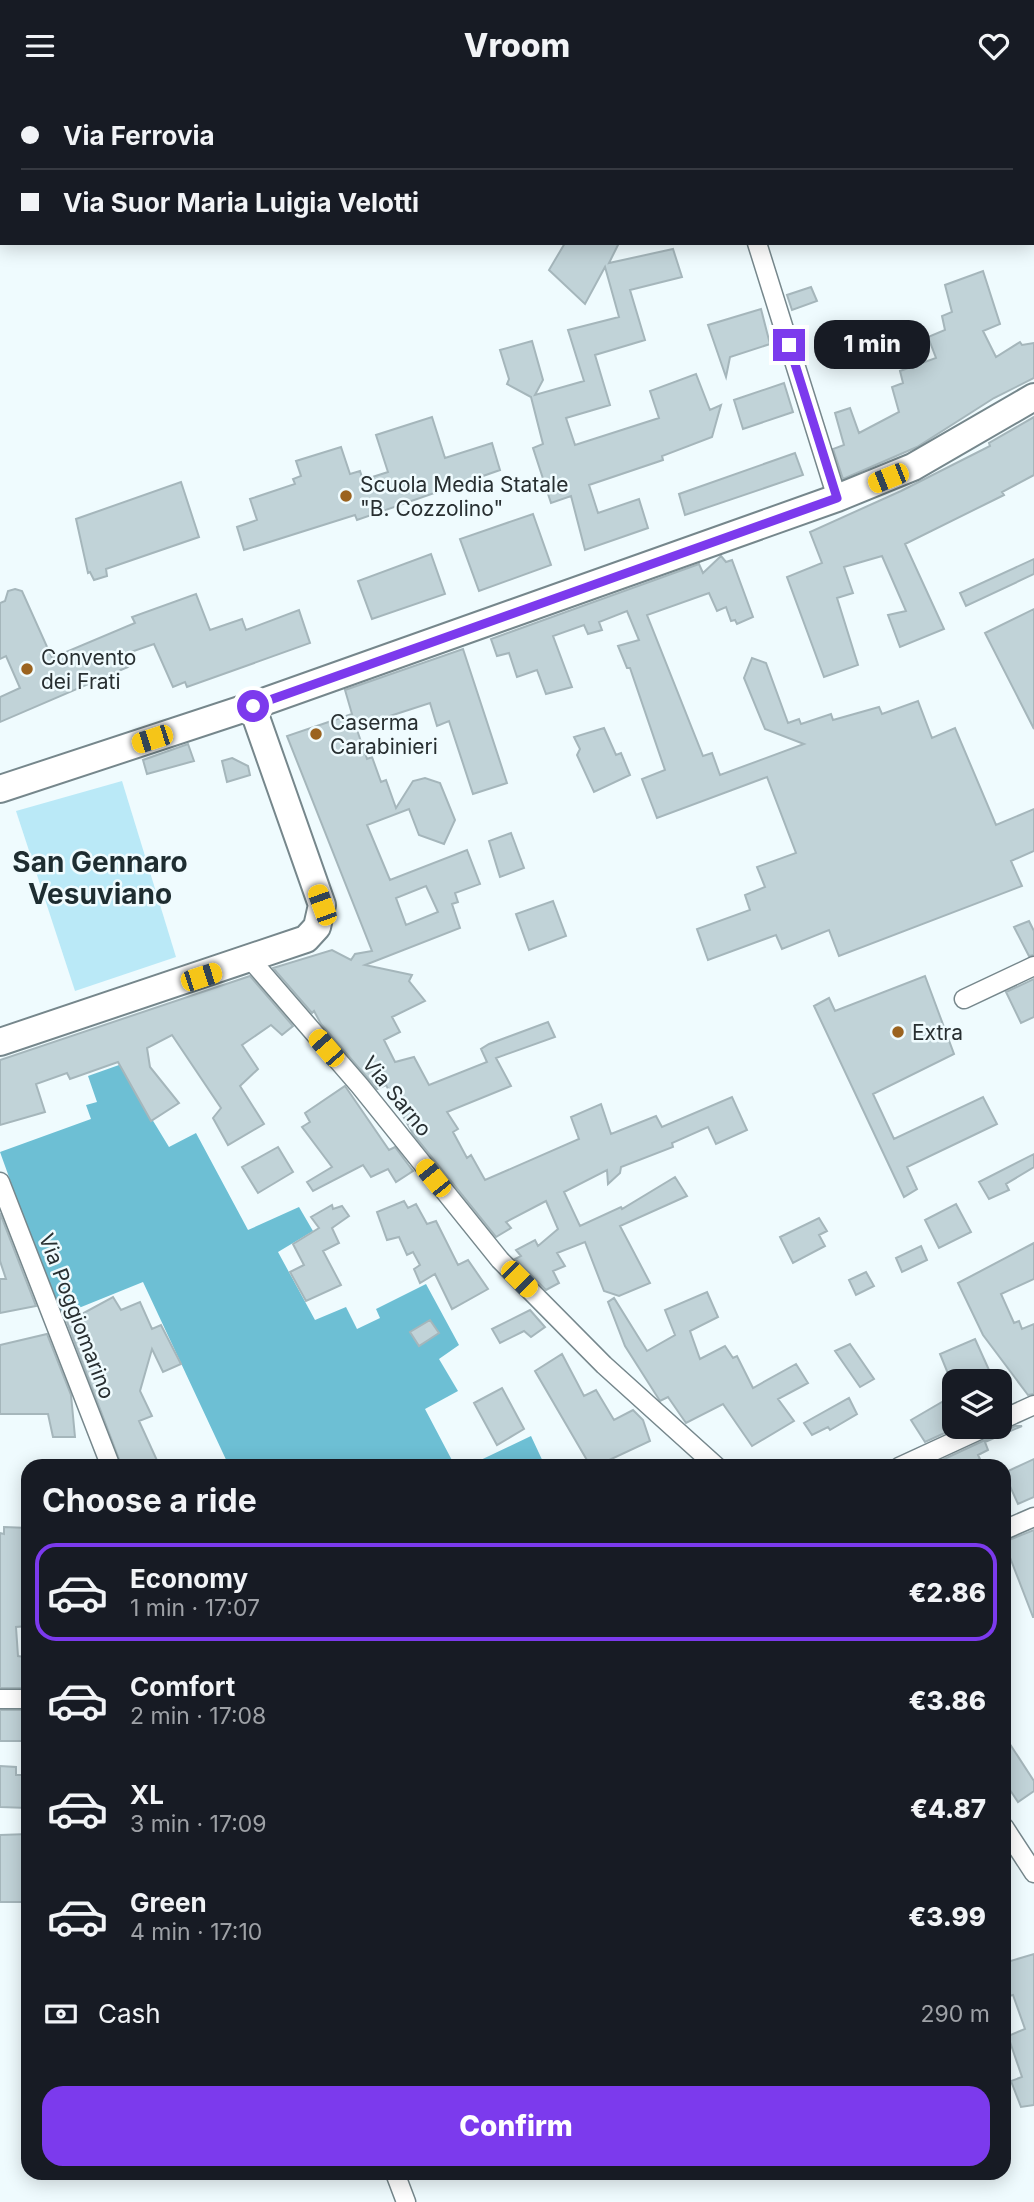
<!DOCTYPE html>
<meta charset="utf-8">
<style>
body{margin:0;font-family:Inter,sans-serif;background:#20242c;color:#f1f3f6;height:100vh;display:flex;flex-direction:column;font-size:26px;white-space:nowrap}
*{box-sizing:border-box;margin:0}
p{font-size:23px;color:#9ea1a6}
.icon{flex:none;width:38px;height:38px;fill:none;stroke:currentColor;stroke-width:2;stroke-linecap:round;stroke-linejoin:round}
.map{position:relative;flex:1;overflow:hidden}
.sheet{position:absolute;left:21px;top:1368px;width:990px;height:721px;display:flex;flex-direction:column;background:#171b24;border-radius:21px;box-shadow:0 4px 18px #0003}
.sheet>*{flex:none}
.hud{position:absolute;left:0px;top:0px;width:1034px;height:154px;box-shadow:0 4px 18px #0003;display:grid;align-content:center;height:154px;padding:0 21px;background:#171b24}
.buttons{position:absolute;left:942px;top:1278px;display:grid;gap:14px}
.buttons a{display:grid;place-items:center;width:70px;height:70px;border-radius:14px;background:#171b24;box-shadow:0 4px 18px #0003;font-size:35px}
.end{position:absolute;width:32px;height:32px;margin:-16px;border:9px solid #7c3aed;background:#fff;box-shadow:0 0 0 4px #fff}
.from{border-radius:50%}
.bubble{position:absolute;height:49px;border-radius:21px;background:#171b24;box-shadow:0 4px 18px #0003;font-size:23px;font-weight:800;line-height:49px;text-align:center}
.car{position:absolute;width:21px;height:42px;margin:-21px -10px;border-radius:9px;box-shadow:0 0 5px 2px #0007;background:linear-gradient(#f5c518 24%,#345 0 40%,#f5c518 0 76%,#345 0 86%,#f5c518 0)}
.hud b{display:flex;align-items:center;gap:24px;height:66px;font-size:26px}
.hud b+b{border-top:2px solid #363941}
.hud i{width:18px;height:18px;background:#f1f3f6}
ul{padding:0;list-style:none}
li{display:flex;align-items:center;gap:21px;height:98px;margin:0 14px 10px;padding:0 7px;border:4px solid transparent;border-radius:21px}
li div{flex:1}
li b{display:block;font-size:26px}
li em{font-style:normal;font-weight:800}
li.selected{border-color:#7c3aed}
li>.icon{width:63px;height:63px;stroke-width:1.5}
h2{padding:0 21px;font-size:32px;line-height:84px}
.pay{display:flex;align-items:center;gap:18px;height:77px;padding:0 21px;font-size:26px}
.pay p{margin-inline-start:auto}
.primary-button{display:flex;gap:14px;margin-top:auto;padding:14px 21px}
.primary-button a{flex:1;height:80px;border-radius:21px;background:#7c3aed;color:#fff;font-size:28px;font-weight:800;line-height:80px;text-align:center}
header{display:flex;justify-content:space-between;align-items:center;height:91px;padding:0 21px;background:#171b24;font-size:32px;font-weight:800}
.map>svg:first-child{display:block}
</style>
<header><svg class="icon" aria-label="menu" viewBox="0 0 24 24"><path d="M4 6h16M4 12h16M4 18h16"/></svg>Vroom<svg class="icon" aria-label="heart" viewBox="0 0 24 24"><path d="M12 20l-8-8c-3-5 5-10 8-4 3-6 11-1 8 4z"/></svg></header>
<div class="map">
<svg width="1034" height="2111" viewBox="0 0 1034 2111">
<rect width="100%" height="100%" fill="#effbfe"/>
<path fill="#bae9f7" d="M122 690 176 866 75 900 16 720Z"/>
<path fill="#6dbfd4" d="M119 974 169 1056 196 1042 248 1139 299 1116 313 1140 278 1161 315 1229 346 1216 357 1238 380 1227 376 1218 426 1193 459 1254 439 1268 458 1300 425 1318 455 1375H229L143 1191 59 1225 0 1061 91 1028 86 1014 97 1011 88 985Z
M531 1345 545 1375H468Z"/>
<path fill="#c1d3d8" stroke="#a5b6bb" stroke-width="2" fill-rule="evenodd" d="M565 152H619L609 172 673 158 682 186 630 199 645 249 595 264 610 314 566 327 575 354 659 327 650 300 696 283 710 319 721 314 712 346 662 365 663 369 589 394 598 422 639 408 648 437 585 459 571 405 551 412 533 357 543 353 531 306 507 293 509 288 500 259 532 250 543 289 535 304 584 290 568 239 619 226 605 176 585 213 549 179Z
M983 180 1000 233 983 240 996 266 1020 251 1022 254 1034 252V287L994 307 917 356 843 388 833 358 844 354 835 322 850 317 859 342 899 321 892 296 903 292 900 280 936 267 928 246 945 239 942 225 952 221 945 194Z
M811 196 817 210 792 219 787 204Z
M761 218 770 253 730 266 726 286 708 234Z
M784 292 793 321 743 338 734 309Z
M432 326 445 367 492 352 500 379 357 429 355 424 244 459 237 436 257 429 250 408 295 393 293 388 301 385 296 370 341 356 350 383 360 380 363 389 388 381 376 344Z
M1034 326V384L1002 401 1004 404 905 453 944 538 900 556 888 524 906 520 882 465 844 476 853 502 837 507 858 574 824 586 787 486 822 472 810 441 901 400 990 355 989 352Z
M795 362 803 384 685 424 679 403Z
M181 391 199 446 106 478 107 485 94 489 90 481 88 482 76 428Z
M533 423 551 474 479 500 460 448Z
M431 463 445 503 372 528 358 490Z
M721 465 726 471 732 469 753 526 737 533 735 529 731 530 726 516 717 520 709 502 647 524 703 665 712 662 720 684 804 653 765 638 744 587 752 567 766 572 788 632 799 628 801 633 831 623 833 629 879 616 882 623 918 610 932 647 955 637 996 734 1034 718V760L1011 770 1022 795 839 865 829 839 782 858 776 844 708 869 697 838 750 819 745 804 765 796 757 776 796 762 767 686 657 727 642 688 665 679 630 577H627L618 555 639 549 627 520 599 531 602 539 588 543 584 534 553 545 572 596 546 603 537 579 517 586 509 562 497 565 491 548 699 473 703 482Z
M1034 468V483L966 515 960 502Z
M15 498 22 500 52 567 135 532 132 526 196 503 210 539 242 528 246 539 299 519 310 552 187 596 185 591 173 596 154 553 122 564 128 576 0 631V606L20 597 6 565 0 568V512L5 510 8 500Z
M1034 518V638L985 542Z
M463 558 507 692 473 703 449 630 437 635 430 612 356 636 367 668 372 666 381 691 386 689 396 717 413 690 425 687 440 692 455 729 444 753 419 744 409 718 367 734 390 789 467 759 480 793 455 802 458 811 452 813 460 837 365 874 412 884 409 890 425 910 392 926 400 941 384 949 395 971 414 966 429 994 487 971 481 958 489 953 548 931 555 946 496 967 511 995 447 1021 458 1038 453 1041 467 1067 471 1064 485 1089 579 1048 571 1026 601 1013 611 1043 656 1025 662 1036 732 1006 747 1039 716 1053 708 1036 672 1052 673 1056 621 1076 620 1082 608 1093 607 1079 564 1101 580 1135 621 1116 622 1118 675 1086 687 1105 620 1135 650 1192 619 1205 604 1200 585 1151 557 1162 565 1175 553 1180 559 1192 546 1199 515 1168 521 1165 516 1159 535 1149 538 1155 558 1138 546 1110 506 1131 511 1137 496 1146 413 1043 386 994 377 998 321 933 314 920 312 922 273 877 332 859 351 869 355 863 372 860 287 645 352 623 345 599ZM426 795 438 821 406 834 396 807Z
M604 637 616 664 621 662 630 684 594 701 577 664 580 658 574 646Z
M188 653 194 670 147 683 143 669Z
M232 667 248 675 250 684 227 691 222 670Z
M511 742 524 777 500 786 489 750Z
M553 810 566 845 529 859 516 823Z
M1029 830 1034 840V864L1029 865 1014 836Z
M250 885 293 935 282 944 271 934 242 954 258 978 240 995 264 1033 228 1054 213 1027 221 1017 172 944 147 957 150 976 179 1012 151 1030 118 971 70 988 67 982 36 993 45 1021 0 1034V969Z
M925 885 954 963 873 1003 894 1048 983 1006 997 1033 907 1076 917 1098 904 1106 814 915 829 907 835 920Z
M1034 888V926L1021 932 1006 901Z
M345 995 389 1059 395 1056 413 1080 396 1091 388 1078 371 1086 363 1074 313 1100 307 1091 332 1076 302 1036 310 1031 305 1022Z
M278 1056 293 1081 258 1102 242 1076Z
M1034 1063V1076L1006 1093 1009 1099 989 1108 979 1091Z
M404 1110 408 1117 416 1113 427 1133 436 1130 458 1174 468 1169 488 1198 452 1218 435 1183 420 1192 414 1178 420 1174 413 1161 407 1164 399 1146 387 1149 377 1121Z
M956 1113 971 1141 939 1157 925 1129Z
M332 1114 333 1118 342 1115 349 1125 332 1137 339 1152 323 1160 341 1194 306 1210 290 1181 304 1174 293 1153 319 1137 311 1126Z
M0 1122 36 1215 0 1222V1188H6L0 1170Z
M819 1127 827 1140 819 1144 825 1155 793 1172 780 1146Z
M1034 1152V1188L1001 1203 1014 1232 1019 1230 1022 1238 1034 1233V1303L1028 1304 983 1244 958 1192Z
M921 1155 927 1169 902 1181 896 1167Z
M866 1181 874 1195 856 1204 849 1189Z
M707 1201 718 1226 690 1240 700 1268 725 1255 733 1267 737 1265 753 1297 796 1273 808 1292 778 1308 794 1330 752 1355 723 1313 686 1332 668 1306 660 1310 625 1255 608 1211 614 1207 647 1260 675 1244 665 1219Z
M113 1206 121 1219 140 1211 152 1238 161 1234 181 1273 163 1281 152 1258 140 1300 152 1325 139 1330 160 1376H122L67 1231Z
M530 1219 545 1236 531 1246 524 1240 500 1252 492 1238Z
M430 1229 439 1242 419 1255 410 1241Z
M47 1243 71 1304 75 1346H53L48 1323H0V1254Z
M975 1248 994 1290H951L940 1263Z
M850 1253 874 1288 860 1296 835 1260Z
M562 1263 584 1305 596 1299 614 1329 633 1319 643 1329 650 1350 607 1370 610 1376H591L535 1280Z
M502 1297 524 1338 497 1354 474 1312Z
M954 1304V1335H960L925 1351 911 1329Z
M849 1307 857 1323 830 1339 828 1336 812 1344 804 1332Z
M1015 1335H1022L985 1351 988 1359 978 1364 980 1368 961 1376H927Z
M1034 1368V1406L1018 1413 1004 1382Z
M4 1436 28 1437V1535L16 1536 18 1565 25 1566 22 1597H0V1442L4 1443Z
M1034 1439V1526H1033L1004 1451Z
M0 1619H28V1650H0Z
M1004 1644 1034 1690V1700L1018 1711 1004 1690Z
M0 1675 16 1676V1684H28V1717L0 1716Z
M28 1743V1811H0V1744Z
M1034 1863V2014L1021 2016 1011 1990 1022 1986 1008 1945 1025 1938 1013 1904 1009 1905 1004 1891V1872Z"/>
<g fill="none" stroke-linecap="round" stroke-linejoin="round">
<g stroke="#76878c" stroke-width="21">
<path id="minor" d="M709 0 710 2
M757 152 837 407
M251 869 360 995 500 1169 604 1274 717 1376
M964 908 1034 875
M0 1091 111 1376
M999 1330 1034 1314
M899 1376 988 1335
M1004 1439 1034 1426
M0 1608H28
M1004 1736 1034 1782
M395 2082 406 2111"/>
</g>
<g stroke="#76878c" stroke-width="30">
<path id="secondary" d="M0 698 252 615 837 407 913 376 1034 306
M0 951 306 848 317 836 322 814 252 615"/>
</g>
<use href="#minor" stroke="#fff" stroke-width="18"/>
<use href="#secondary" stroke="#fff" stroke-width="26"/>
</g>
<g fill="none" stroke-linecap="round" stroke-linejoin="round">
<path stroke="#7c3aed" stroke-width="9" d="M253 615 837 407 789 254"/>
</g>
<g fill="#9b631f" stroke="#effbfe" stroke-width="2.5">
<circle cx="346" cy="405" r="7"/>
<circle cx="27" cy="578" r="7"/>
<circle cx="316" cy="643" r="7"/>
<circle cx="898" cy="941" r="7"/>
</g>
<g text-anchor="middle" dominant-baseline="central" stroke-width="5" stroke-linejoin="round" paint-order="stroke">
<g font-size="21" fill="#282f31" stroke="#effbfe" text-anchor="start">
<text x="360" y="393">Scuola Media Statale<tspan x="360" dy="24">"B. Cozzolino"</tspan></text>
<text x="41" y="566">Convento<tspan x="41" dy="24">dei Frati</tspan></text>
<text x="330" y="631">Caserma<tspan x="330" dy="24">Carabinieri</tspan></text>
<text x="912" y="941">Extra</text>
</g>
<g font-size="21" fill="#282f31" stroke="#effbfe">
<text transform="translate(397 1005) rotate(51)">Via Sarno</text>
<text transform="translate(77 1225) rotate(69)">Via Poggiomarino</text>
</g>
<g font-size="28" font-weight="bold" fill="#1e2d31" stroke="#effbfe">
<text x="100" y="771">San Gennaro<tspan x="100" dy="32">Vesuviano</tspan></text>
</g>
</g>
</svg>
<div class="buttons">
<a><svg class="icon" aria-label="layers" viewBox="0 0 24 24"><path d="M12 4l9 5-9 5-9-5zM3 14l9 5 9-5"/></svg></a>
</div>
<i class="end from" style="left:253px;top:615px"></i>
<i class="end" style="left:789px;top:254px"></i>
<div class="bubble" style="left:814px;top:229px;width:116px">1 min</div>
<i class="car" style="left:888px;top:387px;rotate:248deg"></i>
<i class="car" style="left:152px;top:648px;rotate:252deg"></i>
<i class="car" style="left:322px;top:814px;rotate:340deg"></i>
<i class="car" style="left:201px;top:886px;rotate:72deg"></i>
<i class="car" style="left:326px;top:957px;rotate:319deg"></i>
<i class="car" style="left:433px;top:1087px;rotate:321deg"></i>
<i class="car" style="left:519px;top:1188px;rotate:135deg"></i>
<div class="hud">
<b><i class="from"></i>Via Ferrovia</b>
<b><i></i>Via Suor Maria Luigia Velotti</b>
</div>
<section class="sheet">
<h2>Choose a ride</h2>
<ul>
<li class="selected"><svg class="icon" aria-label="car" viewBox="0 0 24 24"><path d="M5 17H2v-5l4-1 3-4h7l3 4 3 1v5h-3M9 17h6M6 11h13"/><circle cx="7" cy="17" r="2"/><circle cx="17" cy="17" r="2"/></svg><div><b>Economy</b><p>1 min · 17:07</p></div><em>€2.86</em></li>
<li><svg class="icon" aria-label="car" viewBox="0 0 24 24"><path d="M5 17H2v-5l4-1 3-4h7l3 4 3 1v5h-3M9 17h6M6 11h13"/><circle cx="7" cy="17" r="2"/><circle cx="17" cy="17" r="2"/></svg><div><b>Comfort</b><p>2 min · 17:08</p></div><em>€3.86</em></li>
<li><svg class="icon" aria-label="car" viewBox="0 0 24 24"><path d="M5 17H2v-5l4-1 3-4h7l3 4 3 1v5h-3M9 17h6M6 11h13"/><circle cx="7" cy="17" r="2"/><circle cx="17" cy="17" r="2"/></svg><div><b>XL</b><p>3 min · 17:09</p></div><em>€4.87</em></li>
<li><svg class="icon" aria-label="car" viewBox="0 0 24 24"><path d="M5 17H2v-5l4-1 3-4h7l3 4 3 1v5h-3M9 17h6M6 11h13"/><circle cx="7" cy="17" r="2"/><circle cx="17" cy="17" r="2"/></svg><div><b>Green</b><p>4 min · 17:10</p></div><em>€3.99</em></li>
</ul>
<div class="pay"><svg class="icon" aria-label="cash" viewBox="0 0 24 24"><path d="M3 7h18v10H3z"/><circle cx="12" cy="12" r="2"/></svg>Cash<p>290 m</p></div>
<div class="primary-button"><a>Confirm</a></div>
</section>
</div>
